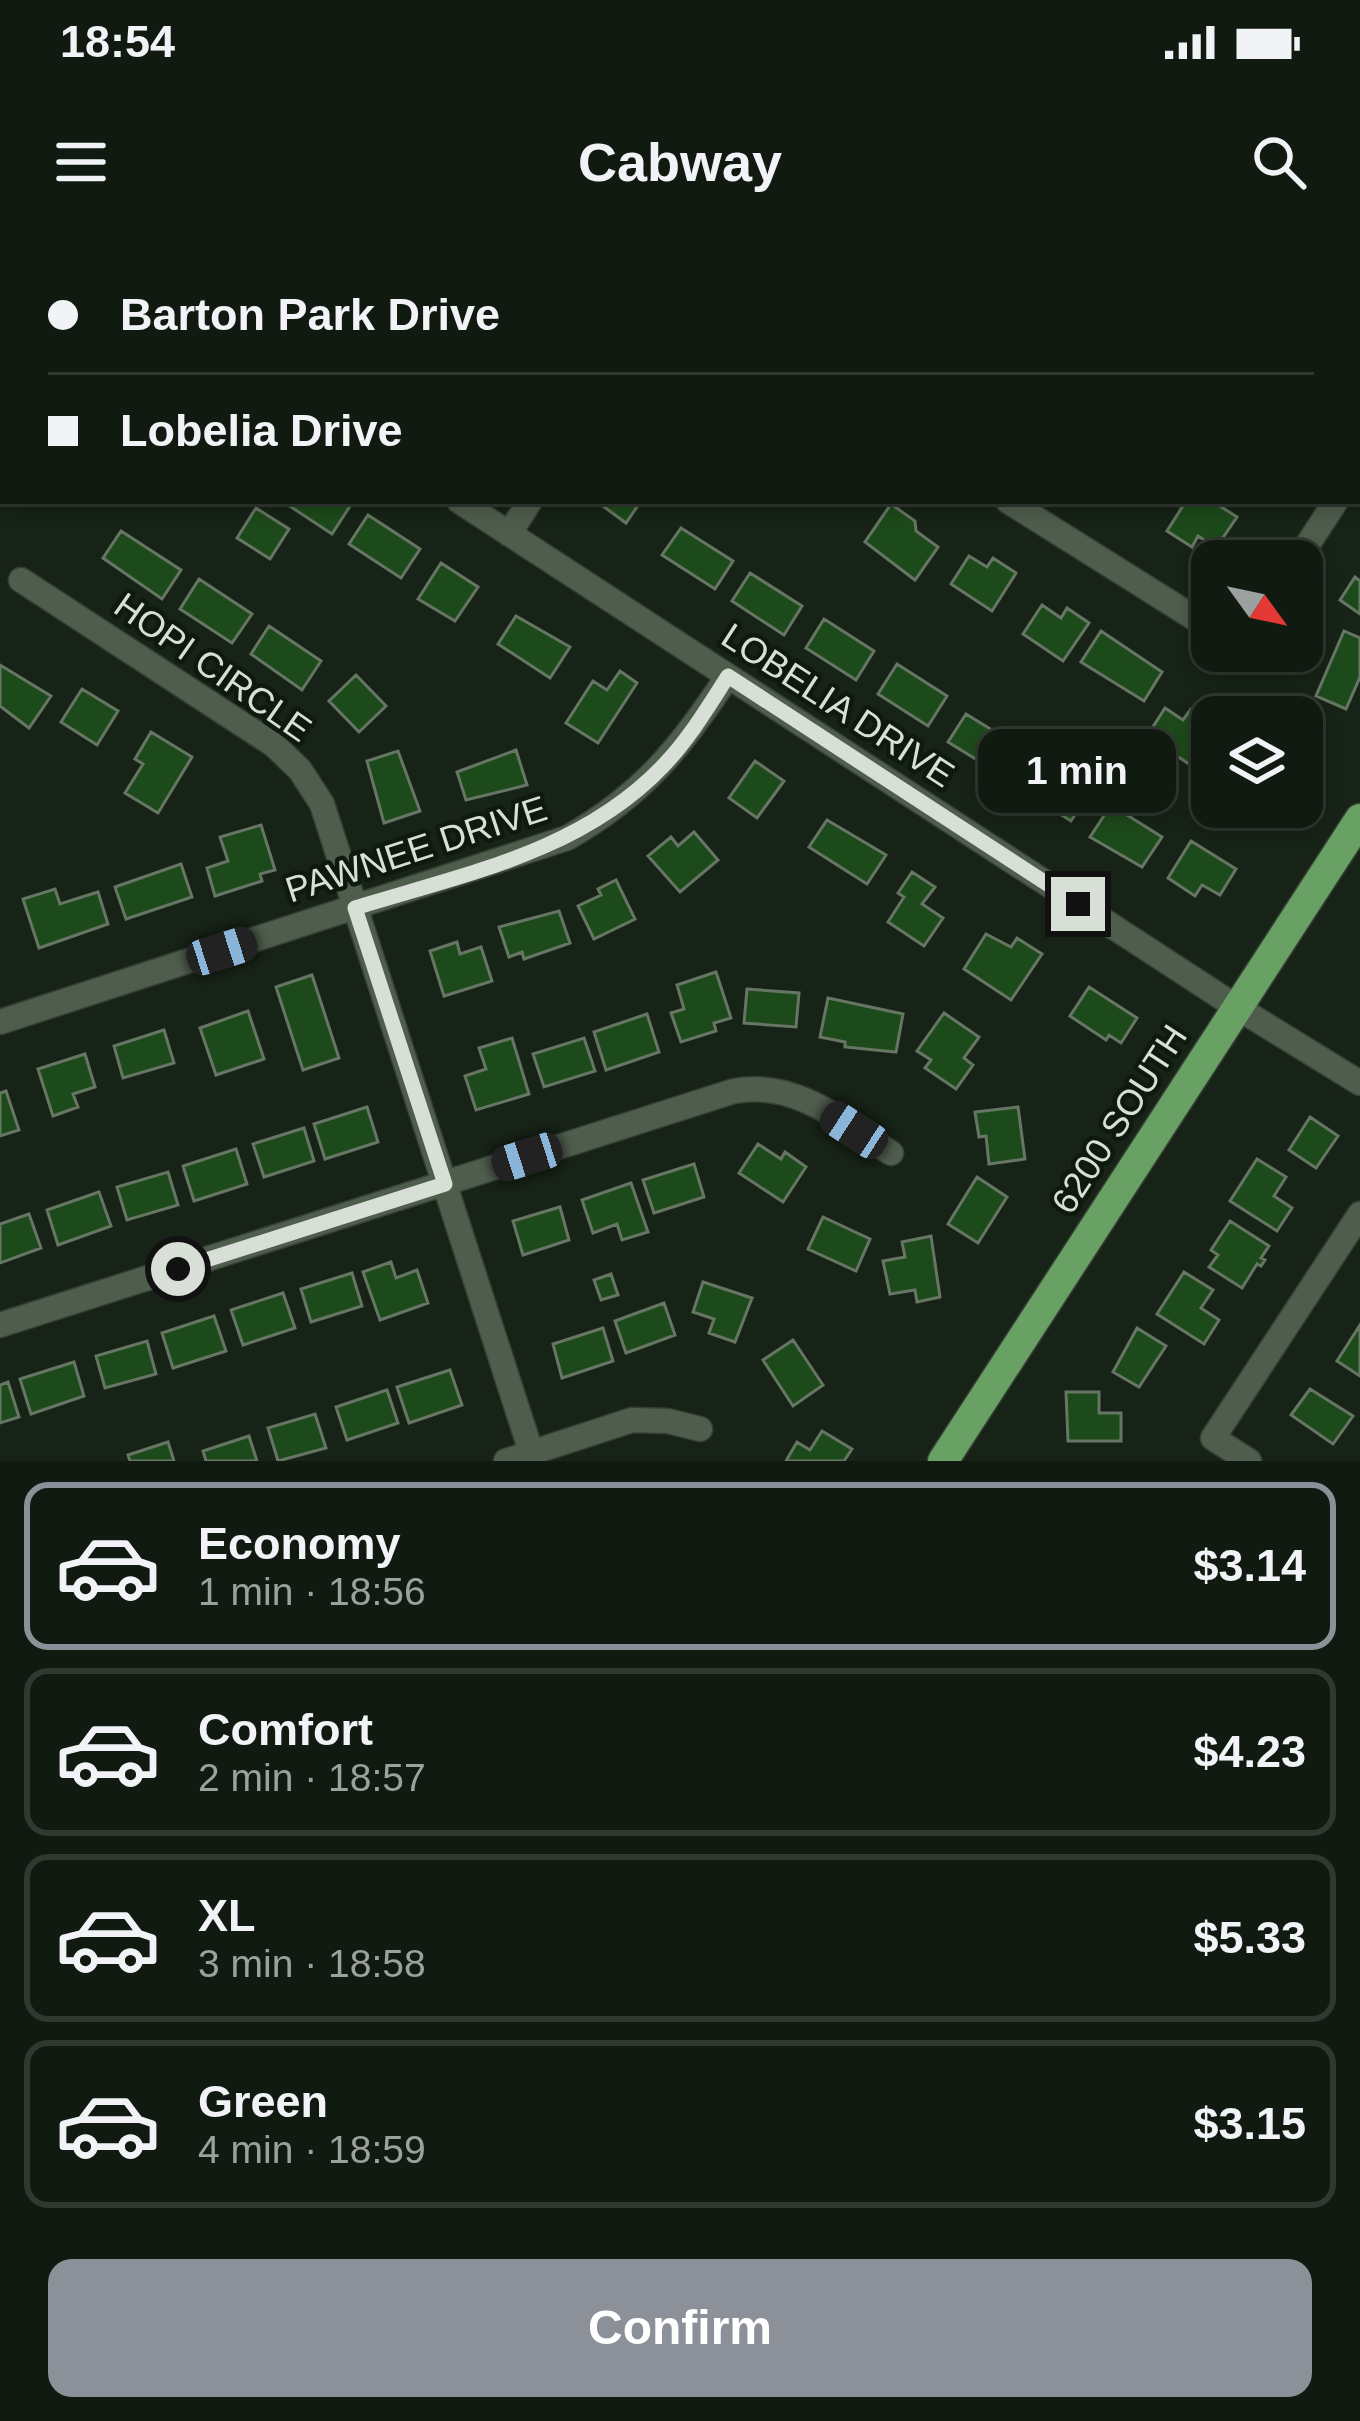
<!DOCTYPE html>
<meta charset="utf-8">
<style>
body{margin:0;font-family:Arial,sans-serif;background:#1a2319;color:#f1f3f6;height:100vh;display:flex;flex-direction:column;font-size:45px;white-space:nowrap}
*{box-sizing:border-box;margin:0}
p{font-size:39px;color:#9ca19f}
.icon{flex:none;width:66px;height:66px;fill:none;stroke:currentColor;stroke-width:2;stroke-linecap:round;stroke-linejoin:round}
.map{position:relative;height:1221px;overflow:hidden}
.sheet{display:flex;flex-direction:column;background:#111a10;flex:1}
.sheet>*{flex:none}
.banner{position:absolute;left:0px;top:0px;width:1362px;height:264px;box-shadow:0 6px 18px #0003,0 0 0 3px #303830;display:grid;align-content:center;height:264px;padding:0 48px;background:#111a10}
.needle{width:78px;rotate:123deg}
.buttons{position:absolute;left:1191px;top:300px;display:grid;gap:24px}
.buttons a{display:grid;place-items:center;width:132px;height:132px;border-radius:24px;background:#111a10;box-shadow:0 6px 18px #0003,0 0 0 3px #303830;font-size:60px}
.end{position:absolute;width:54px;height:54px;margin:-27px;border:15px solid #d7dfd6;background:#111;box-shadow:0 0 0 6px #111}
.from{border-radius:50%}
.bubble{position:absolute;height:84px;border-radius:24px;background:#111a10;box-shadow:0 6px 18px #0003,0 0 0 3px #303830;font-size:39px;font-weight:700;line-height:84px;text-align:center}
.car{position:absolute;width:36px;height:72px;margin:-36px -18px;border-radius:15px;box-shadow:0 0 9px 3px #0007;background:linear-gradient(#222 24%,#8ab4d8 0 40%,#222 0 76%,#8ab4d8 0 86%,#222 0)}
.banner b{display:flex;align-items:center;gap:42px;height:114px;font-size:45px}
.banner b+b{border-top:3px solid #303830}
.banner i{width:30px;height:30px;background:#f1f3f6}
ul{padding:21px 0 0;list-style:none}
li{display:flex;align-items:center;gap:36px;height:168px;margin:0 24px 18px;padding:0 24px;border:6px solid #303830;border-radius:24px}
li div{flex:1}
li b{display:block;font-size:45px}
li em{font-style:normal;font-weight:700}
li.selected{border-color:#8c9099}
li>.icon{width:108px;height:108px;stroke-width:1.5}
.action{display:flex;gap:24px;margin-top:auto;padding:24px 48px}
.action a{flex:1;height:138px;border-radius:24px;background:#8c9099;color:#fff;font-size:48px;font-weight:700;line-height:138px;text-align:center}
.status{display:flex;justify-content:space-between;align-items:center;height:84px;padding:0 60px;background:#111a10;direction:ltr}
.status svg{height:33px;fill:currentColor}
header{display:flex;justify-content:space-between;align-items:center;height:156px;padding:0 48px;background:#111a10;font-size:54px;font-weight:700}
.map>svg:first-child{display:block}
</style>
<div class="status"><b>18:54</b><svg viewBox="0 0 49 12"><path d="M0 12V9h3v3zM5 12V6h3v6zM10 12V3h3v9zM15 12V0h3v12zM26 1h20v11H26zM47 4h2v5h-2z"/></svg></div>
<header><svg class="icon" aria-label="menu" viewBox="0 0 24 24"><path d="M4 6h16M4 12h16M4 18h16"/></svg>Cabway<svg class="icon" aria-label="search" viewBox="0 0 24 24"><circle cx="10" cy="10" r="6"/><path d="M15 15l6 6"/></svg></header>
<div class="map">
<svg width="1360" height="1221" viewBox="0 0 1360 1221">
<rect width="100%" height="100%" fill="#172316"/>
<path fill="#1d4a1a" stroke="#667564" stroke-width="3" d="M282 261H350L352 263 332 294Z
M596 261H641L626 283Z
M1186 261H1212L1237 277 1216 308 1198 296 1192 307 1167 291Z
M891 264 915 281 916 291 938 307 915 340 865 302Z
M256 268 289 289 270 319 237 298Z
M368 275 420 309 401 338 349 304Z
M681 288 733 321 715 349 662 315Z
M121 291 181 330 162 359 103 318Z
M969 316 987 327 993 318 1016 333 992 371 951 344Z
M441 323 478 347 455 381 418 359Z
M750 333 802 366 784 395 732 361Z
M1355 337 1360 341V374L1340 360Z
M199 339 252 374 232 403 180 369Z
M1042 365 1061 378 1067 368 1089 383 1063 421 1023 394Z
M516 376 570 407 550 438 498 404Z
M824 379 874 411 856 440 806 408Z
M269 386 321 421 302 450 251 414Z
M1101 391 1162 432 1144 461 1081 422Z
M1344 391 1360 398V437L1346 469 1316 456Z
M897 424 947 456 928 486 878 454Z
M0 425 51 456 29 488 0 466Z
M620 431 637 443 598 503 566 483 593 441 607 450Z
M356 435 386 466 359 492 329 461Z
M82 449 118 471 97 505 61 482Z
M1165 468 1183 480 1191 469 1212 483 1189 524 1147 496Z
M966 474 1018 506 1000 534 948 502Z
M151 492 192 517 158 573 125 553 143 524 135 519Z
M516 510 527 545 466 560 457 532Z
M398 511 420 571 384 583 367 521Z
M1038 520 1089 553 1071 581 1020 549Z
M755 521 784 541 757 578 729 558Z
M1111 565 1162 597 1142 627 1090 597Z
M827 580 886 615 867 644 809 607Z
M261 585 275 630 260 634 262 641 215 656 207 628 228 621 220 597Z
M694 592 718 620 680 652 648 616 671 597 678 606Z
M1191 601 1236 629 1220 655 1202 645 1195 656 1168 638Z
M181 624 192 657 126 679 115 647Z
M912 632 935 647 922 664 943 678 924 706 888 682 904 657 898 653Z
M616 640 635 679 594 699 578 666 601 655 598 649Z
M55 649 60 664 98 652 108 684 39 708 23 659Z
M559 671 570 703 524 719 522 712 509 717 499 687Z
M986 694 1011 707 1017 698 1042 714 1011 760 964 729Z
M457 702 460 714 481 707 492 741 444 756 430 711Z
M716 732 731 778 714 783 716 791 681 802 671 773 684 769 677 745Z
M312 735 339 818 303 830 276 747Z
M1089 747 1137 778 1121 803 1109 795 1106 800 1070 776Z
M747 749 799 753 796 787 744 783Z
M828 758 903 774 896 812 845 807V802L820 797Z
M248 771 264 819 216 835 200 788Z
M944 773 979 797 964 818 973 825 956 849 925 828 931 820 917 811Z
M647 774 659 812 606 830 594 792Z
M164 790 174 823 123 838 114 806Z
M512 798 529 854 476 870 465 836 486 829 479 808Z
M584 798 595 831 544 847 533 814Z
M85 814 95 847 73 854 78 867 53 876 38 829Z
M6 851 19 890 0 896V853Z
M367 867 378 902 325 919 314 884Z
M1018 867 1025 919 989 924 986 896 979 897 975 872Z
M1310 877 1338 896 1316 928 1289 910Z
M304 888 314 921 264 937 253 904Z
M758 904 781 919 785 912 806 927 783 962 739 933Z
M236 909 247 944 194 961 183 926Z
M1257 919 1286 937 1274 956 1292 968 1277 991 1230 961Z
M694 924 704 957 654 973 643 940Z
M168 932 178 965 127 980 117 947Z
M977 937 1007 957 978 1003 948 984Z
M631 943 648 992 622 1000 617 984 593 993 582 960Z
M99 952 111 986 58 1005 47 970Z
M560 967 569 1000 523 1015 513 981Z
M29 974 41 1008 0 1023V984Z
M823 977 870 999 856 1031 808 1009Z
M1230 981 1269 1006 1261 1018 1265 1020 1261 1026 1257 1024 1242 1048 1209 1027 1218 1015 1211 1010Z
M931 996 940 1057 917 1062 915 1050 890 1054 883 1021 905 1017 902 1002Z
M391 1022 396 1038 417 1030 428 1063 380 1080 363 1032Z
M1184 1032 1213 1050 1201 1068 1219 1080 1204 1104 1157 1074Z
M352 1033 362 1066 311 1082 301 1049Z
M611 1034 618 1055 601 1060 594 1040Z
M703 1042 752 1058 735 1102 709 1093 714 1079 693 1072Z
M283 1053 295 1088 243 1105 231 1070Z
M664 1063 675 1095 626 1113 615 1081Z
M214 1076 226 1111 173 1128 162 1093Z
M1360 1085V1136L1337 1121Z
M603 1088 613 1121 562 1138 553 1104Z
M1137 1088 1166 1106 1139 1147 1113 1132Z
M793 1100 823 1145 793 1166 763 1120Z
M147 1101 156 1134 105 1148 96 1116Z
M74 1122 84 1156 31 1174 20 1139Z
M450 1130 462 1165 409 1183 397 1147Z
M8 1142 19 1177 0 1183V1145Z
M1310 1149 1353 1176 1333 1204 1291 1175Z
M387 1150 398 1183 347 1200 336 1167Z
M1066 1152H1099V1173H1121V1201H1068Z
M315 1174 326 1208 278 1221 268 1188Z
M822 1191 852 1209 844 1221H786L797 1202 810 1210Z
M249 1196 257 1221H206L203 1211Z
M168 1202 174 1221H130L128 1215Z"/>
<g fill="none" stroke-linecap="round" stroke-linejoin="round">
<g stroke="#363f36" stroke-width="27">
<path id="minor" d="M58 0 63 3
M643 0 647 3
M696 3 698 0
M1054 3 1056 0
M1359 225 1360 223
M459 261 1238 768 1360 843
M1008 261 1212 389
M509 294 530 261
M1297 321 1336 261
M21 340 274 505 300 530 322 564 534 1221
M0 782 567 598C643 555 681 507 728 436
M0 1085 734 851C796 840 841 881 891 913
M506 1221 632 1180 668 1181 700 1189
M1249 1221 1213 1198 1360 974"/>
</g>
<g stroke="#363f36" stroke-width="33">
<path id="major" d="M943 1221 1360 579"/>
</g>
<use href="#minor" stroke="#4f5d4d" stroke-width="24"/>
<use href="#major" stroke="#69a164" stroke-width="30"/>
</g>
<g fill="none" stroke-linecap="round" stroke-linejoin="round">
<path stroke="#d7dfd6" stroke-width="15" d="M178 1029 445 944 355 668C464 634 581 612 663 526 689 499 708 467 728 436L1078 664"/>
</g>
<g text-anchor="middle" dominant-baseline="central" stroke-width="9" stroke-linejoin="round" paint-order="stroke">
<g font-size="36" fill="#d7dfd6" stroke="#0e1a0d">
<text transform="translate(213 427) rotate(35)">HOPI CIRCLE</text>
<text transform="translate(838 465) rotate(33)">LOBELIA DRIVE</text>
<text transform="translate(416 609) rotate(-18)">PAWNEE DRIVE</text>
<text transform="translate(1119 879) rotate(-57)">6200 SOUTH</text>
</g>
</g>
</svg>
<div class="buttons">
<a><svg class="needle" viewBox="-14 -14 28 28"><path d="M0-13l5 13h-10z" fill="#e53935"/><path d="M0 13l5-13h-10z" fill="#9ca19f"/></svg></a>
<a><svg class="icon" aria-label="layers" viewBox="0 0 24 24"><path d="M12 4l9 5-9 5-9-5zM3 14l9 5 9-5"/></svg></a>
</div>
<i class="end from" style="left:178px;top:1029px"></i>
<i class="end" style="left:1078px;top:664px"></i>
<div class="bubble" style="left:978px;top:489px;width:198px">1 min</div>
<i class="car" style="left:222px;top:711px;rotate:72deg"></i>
<i class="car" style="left:854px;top:890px;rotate:303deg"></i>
<i class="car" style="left:527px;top:917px;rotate:252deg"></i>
<div class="banner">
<b><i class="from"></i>Barton Park Drive</b>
<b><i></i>Lobelia Drive</b>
</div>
</div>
<section class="sheet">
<ul>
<li class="selected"><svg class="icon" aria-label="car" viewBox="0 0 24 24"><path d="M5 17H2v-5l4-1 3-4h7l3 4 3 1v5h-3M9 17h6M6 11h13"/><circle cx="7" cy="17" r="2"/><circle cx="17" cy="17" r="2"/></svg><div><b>Economy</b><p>1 min · 18:56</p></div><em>$3.14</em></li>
<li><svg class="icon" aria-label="car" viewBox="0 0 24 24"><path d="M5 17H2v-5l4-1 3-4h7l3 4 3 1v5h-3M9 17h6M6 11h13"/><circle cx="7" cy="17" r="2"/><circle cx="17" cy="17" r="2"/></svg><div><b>Comfort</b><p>2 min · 18:57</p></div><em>$4.23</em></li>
<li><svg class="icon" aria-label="car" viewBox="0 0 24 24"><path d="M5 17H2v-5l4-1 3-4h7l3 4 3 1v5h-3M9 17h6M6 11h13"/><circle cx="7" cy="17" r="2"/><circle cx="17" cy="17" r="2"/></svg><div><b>XL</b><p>3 min · 18:58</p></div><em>$5.33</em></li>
<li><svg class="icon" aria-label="car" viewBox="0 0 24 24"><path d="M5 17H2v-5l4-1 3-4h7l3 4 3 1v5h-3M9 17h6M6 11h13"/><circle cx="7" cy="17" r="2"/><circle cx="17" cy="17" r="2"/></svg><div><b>Green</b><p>4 min · 18:59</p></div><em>$3.15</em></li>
</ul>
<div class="action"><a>Confirm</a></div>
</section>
